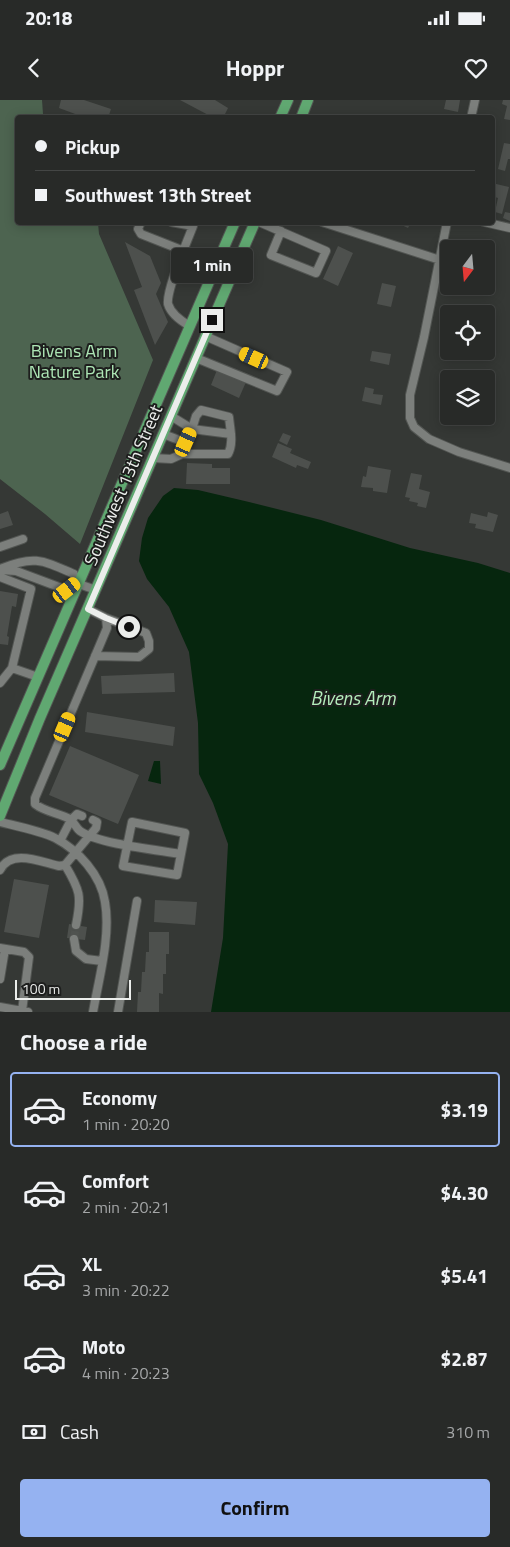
<!DOCTYPE html>
<meta charset="utf-8">
<style>
body{margin:0;font-family:"Titillium Web",sans-serif;background:#303230;color:#f1f3f6;height:100vh;display:flex;flex-direction:column;font-size:19px;white-space:nowrap}
*{box-sizing:border-box;margin:0}
p{font-size:16px;color:#a5a7a8}
.icon{flex:none;width:28px;height:28px;fill:none;stroke:currentColor;stroke-width:2;stroke-linecap:round;stroke-linejoin:round}
.map{position:relative;height:912px;overflow:hidden}
.drawer{display:flex;flex-direction:column;background:#282a28;flex:1}
.drawer>*{flex:none}
.guide{position:absolute;left:15px;top:15px;width:480px;height:110px;border-radius:5px;box-shadow:0 2px 12px #0003,0 0 0 1px #444645;display:grid;align-content:center;height:110px;padding:0 20px;background:#282a28}
.needle{width:32px;rotate:196deg}
.fabs{position:absolute;left:440px;top:140px;display:grid;gap:10px}
.fabs a{display:grid;place-items:center;width:55px;height:55px;border-radius:5px;background:#282a28;box-shadow:0 2px 12px #0003,0 0 0 1px #444645;font-size:25px}
.scale{position:absolute;left:15px;bottom:12px;width:116px;box-sizing:border-box;padding-left:5px;border:2px solid #ebedeb;border-top:0;font-size:14px;line-height:18px;white-space:nowrap;color:#ebedeb;-webkit-text-stroke:4px #1d1e1d;paint-order:stroke}
.end{position:absolute;width:22px;height:22px;margin:-11px;border:6px solid #ebedeb;background:#111;box-shadow:0 0 0 2px #111}
.from{border-radius:50%}
.bubble{position:absolute;height:35px;border-radius:5px;background:#282a28;box-shadow:0 2px 12px #0003,0 0 0 1px #444645;font-size:16px;font-weight:700;line-height:35px;text-align:center}
.car{position:absolute;width:15px;height:30px;margin:-15px -8px;border-radius:6px;box-shadow:0 0 4px 1px #0007;background:linear-gradient(#f5c518 24%,#345 0 40%,#f5c518 0 76%,#345 0 86%,#f5c518 0)}
.guide b{display:flex;align-items:center;gap:18px;height:48px;font-size:19px}
.guide b+b{border-top:1px solid #444645}
.guide i{width:12px;height:12px;background:#f1f3f6}
ul{padding:0;list-style:none}
li{display:flex;align-items:center;gap:15px;height:75px;margin:0 10px 8px;padding:0 10px;border:2px solid transparent;border-radius:5px}
li div{flex:1}
li b{display:block;font-size:19px}
li em{font-style:normal;font-weight:700}
li.on{border-color:#95b2f1}
li>.icon{width:45px;height:45px;stroke-width:1.5}
h2{padding:0 20px;font-size:22px;line-height:60px}
.pay{display:flex;align-items:center;gap:12px;height:55px;padding:0 20px;font-size:19px}
.pay p{margin-inline-start:auto}
.primary-button{display:flex;gap:10px;margin-top:auto;padding:10px 20px}
.primary-button a{flex:1;height:58px;border-radius:5px;background:#95b2f1;color:#111;font-size:20px;font-weight:700;line-height:58px;text-align:center}
.status{display:flex;justify-content:space-between;align-items:center;height:35px;padding:0 25px;background:#282a28;direction:ltr}
.status svg{height:14px;fill:currentColor}
header{display:flex;justify-content:space-between;align-items:center;height:65px;padding:0 20px;background:#282a28;font-size:22px;font-weight:700}
.map>svg:first-child{display:block}
</style>
<div class="status"><b>20:18</b><svg viewBox="0 0 49 12"><path d="M0 12V9h3v3zM5 12V6h3v6zM10 12V3h3v9zM15 12V0h3v12zM26 1h20v11H26zM47 4h2v5h-2z"/></svg></div>
<header><svg class="icon" aria-label="back" viewBox="0 0 24 24"><path d="M15 5l-7 7 7 7"/></svg>Hoppr<svg class="icon" aria-label="heart" viewBox="0 0 24 24"><path d="M12 20l-8-8c-3-5 5-10 8-4 3-6 11-1 8 4z"/></svg></header>
<div class="map">
<svg width="510" height="912" viewBox="0 0 510 912">
<rect width="100%" height="100%" fill="#353835"/>
<path fill="#4d6450" d="M0 0H42L43 14 51 17 18 18V122L98 123 99 134 153 260 80 444 45 414 0 379Z"/>
<path fill="#06260e" d="M174 388 198 390 249 402 321 420 410 448 478 463 510 473V912H211L223 838 228 744 213 703 199 674 198 623 189 552 169 507 147 479 139 461 142 438 148 418 163 396Z
M154 661H160L161 684 148 681Z"/>
<path fill="#4d504d" d="M61 0H84L111 9 108 18H86L59 8Z
M180 0H215L228 8 223 18H214Z
M446 0H460L458 12 444 9Z
M503 0H510V20L504 19 507 6 502 4Z
M504 43 510 44V59H508L505 71 498 69Z
M492 83 509 87 502 114 495 112 498 98 492 96Z
M505 112 510 113V121L503 118Z
M395 122H411L408 128Z
M125 142 150 156 161 183 156 194 168 222 155 245 134 190 142 187Z
M338 146 353 153 338 186 323 179Z
M382 183 396 186 391 207 377 204Z
M372 251 391 254 389 265 370 261Z
M453 251H464L463 255 453 253Z
M217 270 246 282 239 298 211 285Z
M458 274 473 278V279H457Z
M365 287 374 289 373 294 383 295 381 305 362 301Z
M446 311 449 312V316H460L457 326 452 325 453 322 444 320Z
M283 333 291 336 287 345 279 341Z
M278 343 292 349 290 353 311 362 308 369 297 365 296 368 272 357Z
M187 363 212 364V368H230V384H186Z
M368 366 391 370 387 393 373 391V388L361 387 363 376 366 377Z
M411 373 422 375 419 389 430 392 426 408 417 406 418 403 409 401 410 398 405 397Z
M8 411 13 425 0 429V414Z
M488 412 498 415 493 432 475 428 476 424 469 423 471 413 487 417Z
M0 491 18 494 16 507 12 506 7 536 9 537 8 545 0 544Z
M174 573 175 592 102 594 101 576Z
M87 612 175 627 173 646 85 632Z
M70 646 139 675 118 724 49 695Z
M14 779 49 785 39 838 4 832Z
M155 800 197 802 195 825 154 822Z
M69 824 87 827 85 840 67 838Z
M149 832H169V854H166V874H163V894L159 893V912H137L138 892H141L142 872H145L146 852H149Z"/>
<g fill="none" stroke-linecap="round" stroke-linejoin="round">
<path stroke="#505350" stroke-width="8" stroke-dasharray="8 4" stroke-linecap="butt" d="M74 839 76 825"/>
<g stroke="#525552" stroke-width="10">
<path id="minor" d="M471 18 475 0
M141 122 138 129 141 134 184 151 214 169
M171 122 193 126C187 142 166 190 168 204 171 214 181 221 190 226
M259 122 326 151 316 173 271 155 281 131
M322 122 440 160
M447 122 424 237 410 295V318L414 327 429 339 459 352 510 368
M484 122 510 128
M196 258 277 291 287 272 205 236
M163 334 187 343 192 329 171 316
M153 358 171 359 182 354H228C234 343 230 329 229 317L201 310 196 316 192 329 231 334
M0 447 23 439
M0 469C34 455 42 460 74 474L76 483
M1 470 16 471 67 490 76 483
M0 477 31 489 12 568 0 583
M76 483 96 490
M88 509 106 518 107 528 35 698V704C45 712 59 713 70 719 74 722 76 728 80 731 98 744 158 750 181 754
M95 556 139 557 149 549V541L146 533 106 518
M12 568 38 577
M0 722C16 726 41 731 55 738 78 750 101 775 105 802 111 836 99 878 93 912
M132 722 185 733 177 775 123 766Z
M60 741 71 720 77 714 82 716
M65 765C80 790 82 796 76 825
M0 770C11 748 41 762 59 766L65 765 96 728 97 722 93 720
M74 839 76 851 86 859 102 861
M0 848 24 852 29 857 22 911
M0 879 5 849
M0 907 28 912
M118 912 137 801"/>
</g>
<g stroke="#525552" stroke-width="12">
<path id="major" d="M280 18 288 0
M301 18 308 0
M0 665 235 122
M0 716 40 618 255 122"/>
</g>
<use href="#minor" stroke="#7c7f7c" stroke-width="8"/>
<use href="#major" stroke="#60a871" stroke-width="10"/>
</g>
<g fill="none" stroke-linecap="round" stroke-linejoin="round">
<path stroke="#ebedeb" stroke-width="6" d="M129 527 106 518 88 509 212 220"/>
</g>
<g text-anchor="middle" dominant-baseline="central" stroke-width="4" stroke-linejoin="round" paint-order="stroke">
<g font-size="18" fill="#ade6b5" stroke="#1d1e1d">
<text x="74" y="250">Bivens Arm<tspan x="74" dy="21">Nature Park</tspan></text>
</g>
<g font-size="18" fill="#ebedeb" stroke="#1d1e1d">
<text transform="translate(123 385) rotate(-67)">Southwest 13th Street</text>
</g>
<g font-size="19" font-style="italic" fill="#b4edbc" stroke="#1d1e1d">
<text x="353" y="597">Bivens Arm</text>
</g>
</g>
</svg>
<div class="fabs">
<a><svg class="needle" viewBox="-14 -14 28 28"><path d="M0-13l5 13h-10z" fill="#e53935"/><path d="M0 13l5-13h-10z" fill="#a5a7a8"/></svg></a>
<a><svg class="icon" aria-label="locate" viewBox="0 0 24 24"><circle cx="12" cy="12" r="6"/><path d="M12 2v4M12 18v4M2 12h4M18 12h4"/></svg></a>
<a><svg class="icon" aria-label="layers" viewBox="0 0 24 24"><path d="M12 4l9 5-9 5-9-5zM3 14l9 5 9-5"/></svg></a>
</div>
<div class="scale">100 m</div>
<i class="end from" style="left:129px;top:527px"></i>
<i class="end" style="left:212px;top:220px"></i>
<div class="bubble" style="left:171px;top:148px;width:82px">1 min</div>
<i class="car" style="left:254px;top:258px;rotate:294deg"></i>
<i class="car" style="left:186px;top:342px;rotate:24deg"></i>
<i class="car" style="left:67px;top:490px;rotate:52deg"></i>
<i class="car" style="left:65px;top:627px;rotate:23deg"></i>
<div class="guide">
<b><i class="from"></i>Pickup</b>
<b><i></i>Southwest 13th Street</b>
</div>
</div>
<section class="drawer">
<h2>Choose a ride</h2>
<ul>
<li class="on"><svg class="icon" aria-label="car" viewBox="0 0 24 24"><path d="M5 17H2v-5l4-1 3-4h7l3 4 3 1v5h-3M9 17h6M6 11h13"/><circle cx="7" cy="17" r="2"/><circle cx="17" cy="17" r="2"/></svg><div><b>Economy</b><p>1 min · 20:20</p></div><em>$3.19</em></li>
<li><svg class="icon" aria-label="car" viewBox="0 0 24 24"><path d="M5 17H2v-5l4-1 3-4h7l3 4 3 1v5h-3M9 17h6M6 11h13"/><circle cx="7" cy="17" r="2"/><circle cx="17" cy="17" r="2"/></svg><div><b>Comfort</b><p>2 min · 20:21</p></div><em>$4.30</em></li>
<li><svg class="icon" aria-label="car" viewBox="0 0 24 24"><path d="M5 17H2v-5l4-1 3-4h7l3 4 3 1v5h-3M9 17h6M6 11h13"/><circle cx="7" cy="17" r="2"/><circle cx="17" cy="17" r="2"/></svg><div><b>XL</b><p>3 min · 20:22</p></div><em>$5.41</em></li>
<li><svg class="icon" aria-label="car" viewBox="0 0 24 24"><path d="M5 17H2v-5l4-1 3-4h7l3 4 3 1v5h-3M9 17h6M6 11h13"/><circle cx="7" cy="17" r="2"/><circle cx="17" cy="17" r="2"/></svg><div><b>Moto</b><p>4 min · 20:23</p></div><em>$2.87</em></li>
</ul>
<div class="pay"><svg class="icon" aria-label="cash" viewBox="0 0 24 24"><path d="M3 7h18v10H3z"/><circle cx="12" cy="12" r="2"/></svg>Cash<p>310 m</p></div>
<div class="primary-button"><a>Confirm</a></div>
</section>
